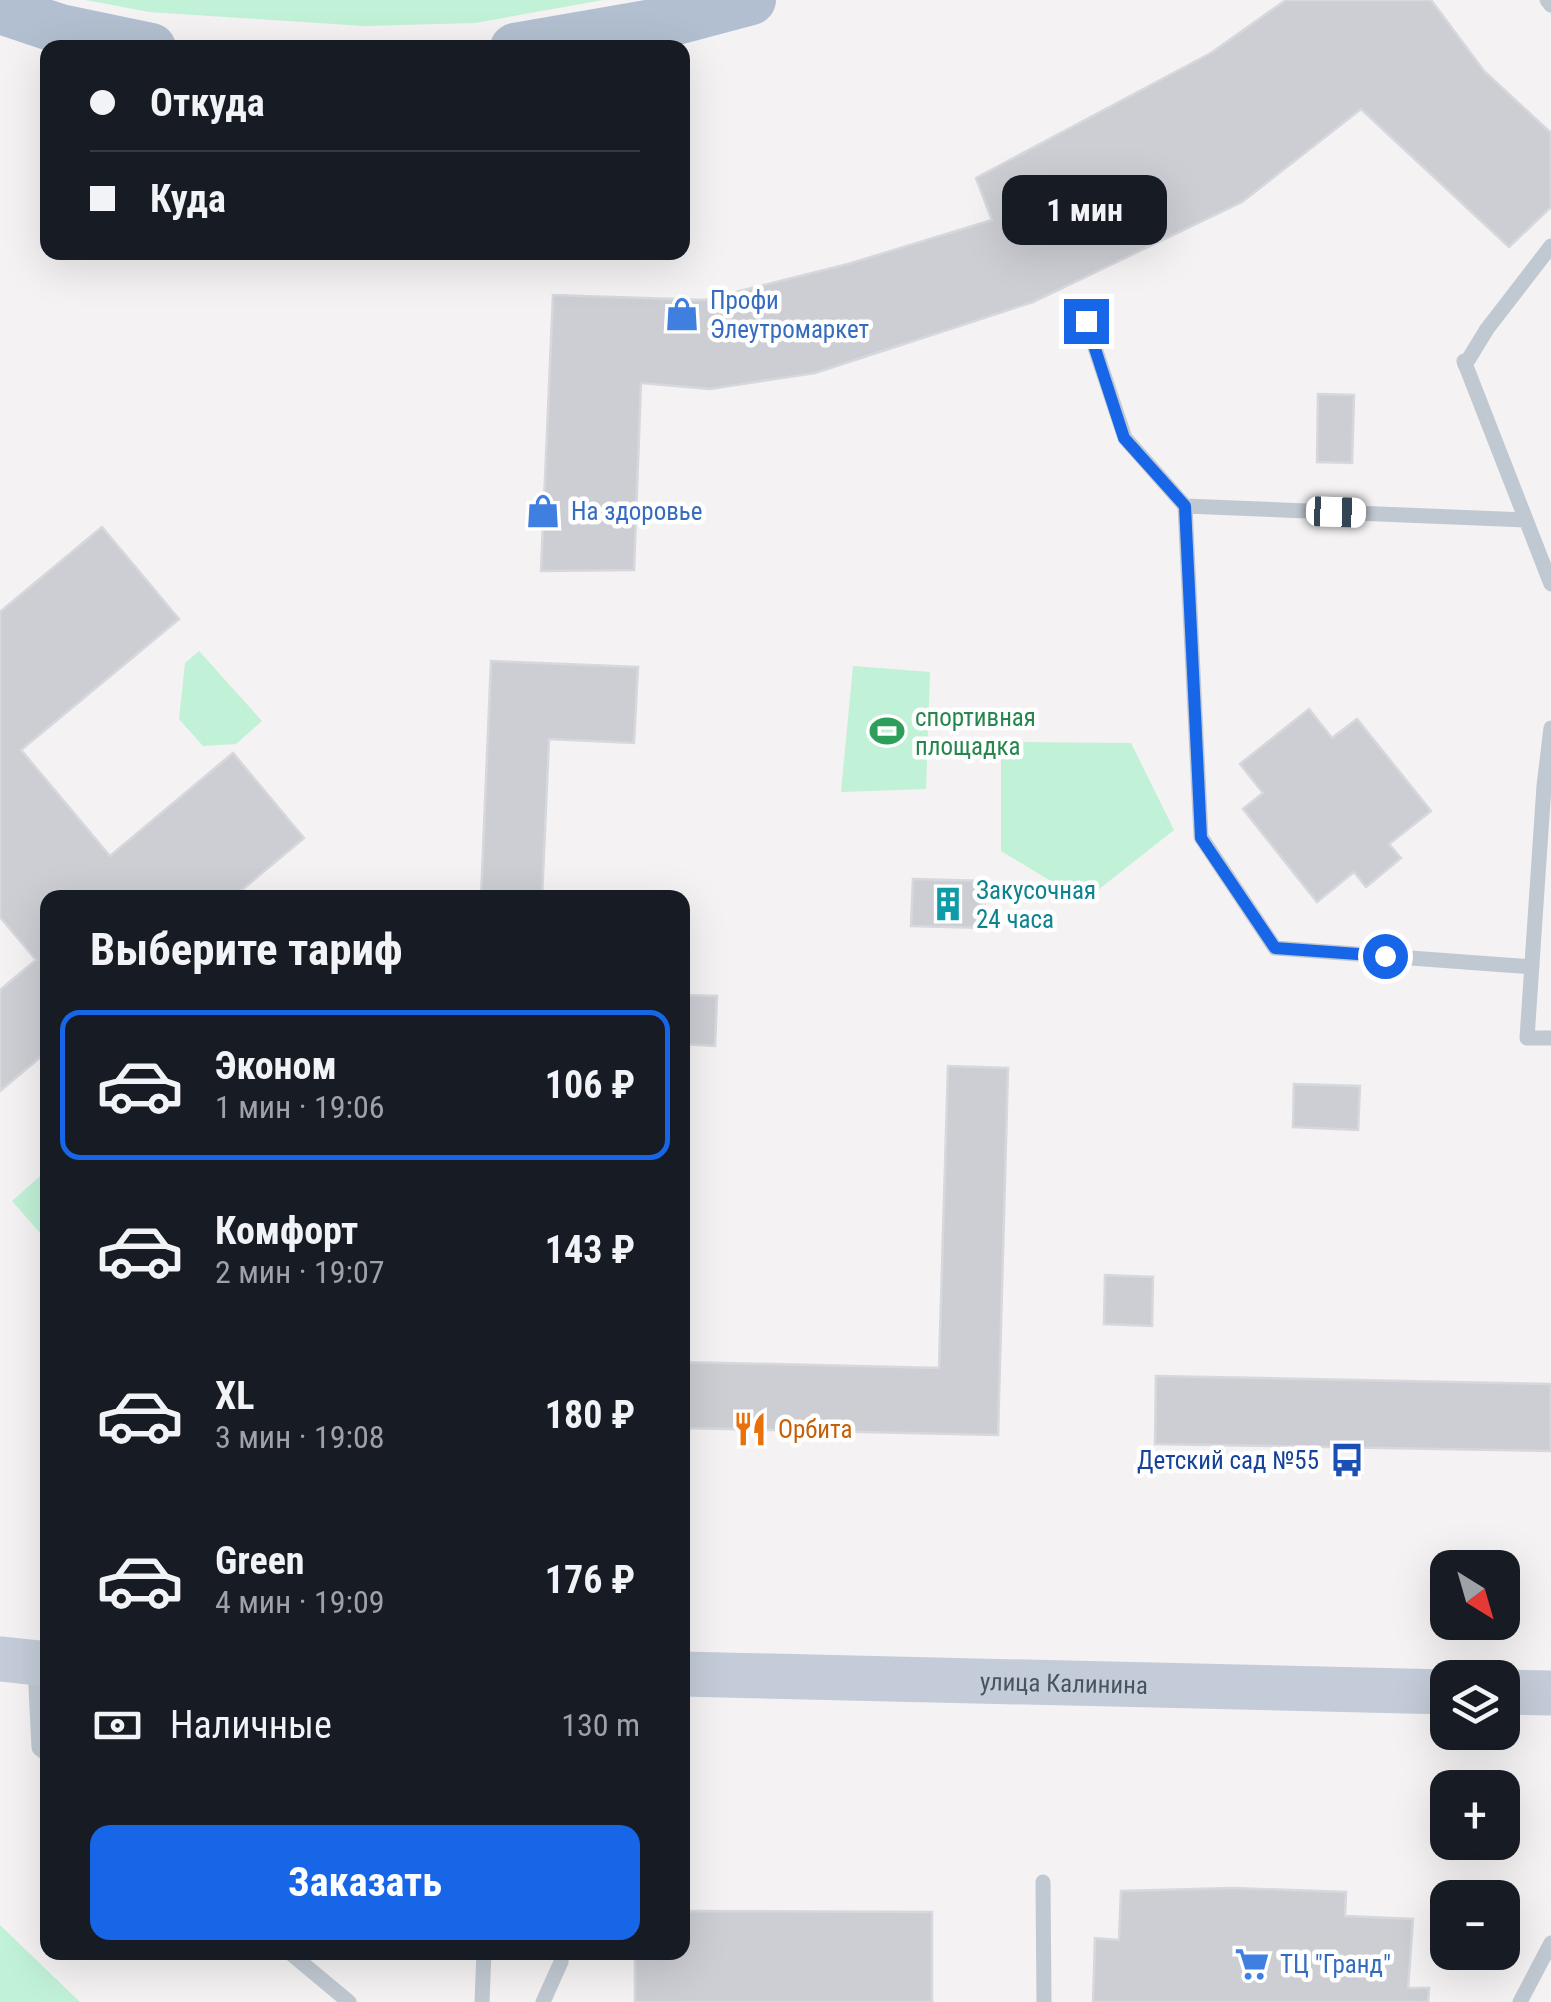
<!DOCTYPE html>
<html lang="ru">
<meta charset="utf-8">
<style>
body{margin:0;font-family:"Roboto Condensed",sans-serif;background:#242831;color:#f1f3f6;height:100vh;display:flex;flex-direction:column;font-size:38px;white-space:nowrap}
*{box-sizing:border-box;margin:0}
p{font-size:32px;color:#9ea1a6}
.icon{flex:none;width:55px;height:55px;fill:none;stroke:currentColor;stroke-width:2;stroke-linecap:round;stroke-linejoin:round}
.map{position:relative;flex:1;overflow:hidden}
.details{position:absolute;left:40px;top:890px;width:650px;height:1070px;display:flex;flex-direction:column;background:#171b24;border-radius:20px;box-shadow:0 10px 40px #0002}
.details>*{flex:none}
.top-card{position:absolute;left:40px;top:40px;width:650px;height:220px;border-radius:20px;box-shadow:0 10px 40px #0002;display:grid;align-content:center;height:220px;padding:0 50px;background:#171b24}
.needle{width:65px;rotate:143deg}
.buttons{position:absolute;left:1430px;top:1550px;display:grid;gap:20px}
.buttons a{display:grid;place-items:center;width:90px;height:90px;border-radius:20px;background:#171b24;box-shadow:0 10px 40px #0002;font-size:50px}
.end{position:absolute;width:45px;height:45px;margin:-22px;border:12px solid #1866e8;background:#fff;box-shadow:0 0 0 5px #fff}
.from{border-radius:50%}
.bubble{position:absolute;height:70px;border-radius:20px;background:#171b24;box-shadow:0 10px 40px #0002;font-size:32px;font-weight:700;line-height:70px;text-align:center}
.car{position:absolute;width:30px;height:60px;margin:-30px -15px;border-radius:12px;box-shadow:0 0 8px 2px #0007;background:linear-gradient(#fff 24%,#345 0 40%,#fff 0 76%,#345 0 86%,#fff 0)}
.top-card b{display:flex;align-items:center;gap:35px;height:95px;font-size:38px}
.top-card b+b{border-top:2px solid #363941}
.top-card i{width:25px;height:25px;background:#f1f3f6}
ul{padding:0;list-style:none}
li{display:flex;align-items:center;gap:30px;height:150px;margin:0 20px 15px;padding:0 30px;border:5px solid transparent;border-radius:20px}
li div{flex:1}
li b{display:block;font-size:38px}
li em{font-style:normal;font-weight:700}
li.selected{border-color:#1866e8}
li>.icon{width:90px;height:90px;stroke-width:1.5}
h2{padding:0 50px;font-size:45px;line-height:120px}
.pay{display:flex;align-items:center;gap:25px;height:110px;padding:0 50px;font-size:38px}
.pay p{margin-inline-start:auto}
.button{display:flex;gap:20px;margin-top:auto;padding:20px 50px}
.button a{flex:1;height:115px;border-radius:20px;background:#1866e8;color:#fff;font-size:40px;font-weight:700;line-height:115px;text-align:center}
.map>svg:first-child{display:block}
</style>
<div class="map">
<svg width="1551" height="2002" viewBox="0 0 1551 2002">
<rect width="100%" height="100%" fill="#f4f2f2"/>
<path fill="#c1f1d7" d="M86 0H603L475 23 364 26 149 12Z
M199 651 262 721 236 744 203 746 179 719 185 663Z
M853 666 930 672 926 789 841 792Z
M1001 742 1131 743 1174 830 1084 901 1001 851Z
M47 1170V1241L12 1201Z
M0 1925 80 2002H0Z"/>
<path fill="#ccced4" stroke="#d6d8dd" stroke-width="2.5" d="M1286 0H1431L1484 71 1551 133V207L1509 247 1361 109 1242 202 1033 302 815 373 710 389 641 383 634 570 541 571 553 295 704 300 848 264 992 220 976 178 1211 53Z
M1318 394 1354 395 1352 463 1317 462Z
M102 527 179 619 21 750 110 856 233 753 304 838 232 898H48V1051L0 1091V990L36 960 0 917V612Z
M491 661 638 667 634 743 549 739 542 898H481Z
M1309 709 1332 738 1357 719 1431 811 1389 844 1401 858 1366 887 1354 872 1317 902 1243 809 1263 793 1240 764Z
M913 879 985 881 984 928 911 926Z
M682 995 717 996 715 1046 682 1044Z
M948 1066 1008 1068 998 1435 682 1428V1362L939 1368Z
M1294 1084 1360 1086 1358 1130 1293 1127Z
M1105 1275 1153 1277 1152 1326 1104 1324Z
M1156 1376 1551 1384V1451L1155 1444Z
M1233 1888 1346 1892 1345 1916 1413 1919 1408 1988H1429L1428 2002H1093L1095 1938 1119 1940 1121 1891Z
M682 1911 932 1912V2002H635V1952H682Z"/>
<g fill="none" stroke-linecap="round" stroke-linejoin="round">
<path stroke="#c0c8d1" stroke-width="15" d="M1547 0 1551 5
M1551 246 1487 329 1465 365 1464 361 1551 584
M1086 321 1125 438 1185 506
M1526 520 1185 506 1201 837 1275 948 1532 967
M1551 728 1544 786 1527 1038H1551
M35 1667 39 1748 48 1755
M1043 1882 1044 2002
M289 1952 349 2002
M482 2002 484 1952
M543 2002 561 1962 562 1952
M1520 2002 1551 1943"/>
<g stroke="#c3ccd8" stroke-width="45">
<path d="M0 1659 48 1664"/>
<path id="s1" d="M682 1674 1448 1692"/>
<path d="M1502 1692 1551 1693"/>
</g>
<path stroke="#b2bfd0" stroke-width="50" d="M0 9 60 29 151 48
M515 48 676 20 751 0"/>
</g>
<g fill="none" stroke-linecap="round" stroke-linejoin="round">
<path stroke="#1866e8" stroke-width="12" d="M1086 321 1124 438 1185 506 1201 838 1275 948 1385 956"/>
</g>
<defs>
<g id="shop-bare" transform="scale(2.7)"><path d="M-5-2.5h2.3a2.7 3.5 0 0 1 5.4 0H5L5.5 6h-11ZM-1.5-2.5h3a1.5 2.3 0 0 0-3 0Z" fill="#3f7fe0" stroke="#fff" stroke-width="2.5" paint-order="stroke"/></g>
<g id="stadium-bare" transform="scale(2.7)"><path d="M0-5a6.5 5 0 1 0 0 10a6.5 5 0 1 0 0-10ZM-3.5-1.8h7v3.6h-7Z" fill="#2e9e5b" stroke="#fff" stroke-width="2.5" paint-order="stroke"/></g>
<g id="building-bare" transform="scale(2.7)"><path d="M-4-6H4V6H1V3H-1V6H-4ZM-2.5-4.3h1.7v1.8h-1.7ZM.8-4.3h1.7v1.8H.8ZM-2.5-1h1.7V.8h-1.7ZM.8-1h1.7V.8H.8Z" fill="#0f9aa8" stroke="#fff" stroke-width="2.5" paint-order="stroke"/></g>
<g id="restaurant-bare" transform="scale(2.7)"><path d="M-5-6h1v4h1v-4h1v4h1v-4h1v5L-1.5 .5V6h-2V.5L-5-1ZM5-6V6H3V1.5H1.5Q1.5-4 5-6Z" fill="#e8710a" stroke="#fff" stroke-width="2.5" paint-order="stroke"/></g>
<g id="bus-bare" transform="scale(2.7)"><path d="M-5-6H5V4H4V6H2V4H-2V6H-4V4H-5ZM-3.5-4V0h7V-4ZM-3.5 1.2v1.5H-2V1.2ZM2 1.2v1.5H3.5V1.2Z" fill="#1a4fb4" stroke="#fff" stroke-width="2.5" paint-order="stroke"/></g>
<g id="supermarket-bare" transform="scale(2.7)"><path d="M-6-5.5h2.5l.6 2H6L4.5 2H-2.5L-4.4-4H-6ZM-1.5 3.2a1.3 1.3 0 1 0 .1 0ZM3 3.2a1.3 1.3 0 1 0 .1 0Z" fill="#3f7fe0" stroke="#fff" stroke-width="2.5" paint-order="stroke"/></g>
</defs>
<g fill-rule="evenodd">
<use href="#shop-bare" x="682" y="314"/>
<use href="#shop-bare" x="543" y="511"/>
<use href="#stadium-bare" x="887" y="731"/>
<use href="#building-bare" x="948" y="904"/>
<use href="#restaurant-bare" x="750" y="1429"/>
<use href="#bus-bare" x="1347" y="1460"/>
<use href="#supermarket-bare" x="1252" y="1964"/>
</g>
<g text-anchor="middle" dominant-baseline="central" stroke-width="9" stroke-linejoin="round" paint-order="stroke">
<g font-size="25" fill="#366cbe" stroke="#fff" text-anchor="start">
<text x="710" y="300">Профи<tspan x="710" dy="29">Элеутромаркет</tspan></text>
<text x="571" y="511">На здоровье</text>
<text x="1280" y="1964">ТЦ "Гранд"</text>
</g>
<g font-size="25" fill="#27864d" stroke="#fff" text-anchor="start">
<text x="915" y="717">спортивная<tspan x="915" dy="29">площадка</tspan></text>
</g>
<g font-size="25" fill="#0d838f" stroke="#fff" text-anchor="start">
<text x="976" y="890">Закусочная<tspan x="976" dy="29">24 часа</tspan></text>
</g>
<g font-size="25" fill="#c56008" stroke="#fff" text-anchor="start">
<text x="778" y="1429">Орбита</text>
</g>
<g font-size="25" fill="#164399" stroke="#fff" text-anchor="end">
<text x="1319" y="1460">Детский сад №55</text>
</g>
<g font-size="25" fill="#495460" stroke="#fff">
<text stroke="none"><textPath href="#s1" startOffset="382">улица Калинина</textPath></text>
</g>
</g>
</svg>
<div class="buttons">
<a><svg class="needle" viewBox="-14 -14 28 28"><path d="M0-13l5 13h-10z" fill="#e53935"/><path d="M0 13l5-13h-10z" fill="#9ea1a6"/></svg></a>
<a><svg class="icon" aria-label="layers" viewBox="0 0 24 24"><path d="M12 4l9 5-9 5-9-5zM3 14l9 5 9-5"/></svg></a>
<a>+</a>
<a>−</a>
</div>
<i class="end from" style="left:1385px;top:956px"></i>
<i class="end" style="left:1086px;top:321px"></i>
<div class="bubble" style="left:1002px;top:175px;width:165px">1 мин</div>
<i class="car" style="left:1336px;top:512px;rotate:92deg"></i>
<div class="top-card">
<b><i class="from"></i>Откуда</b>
<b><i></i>Куда</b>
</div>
<section class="details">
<h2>Выберите тариф</h2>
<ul>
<li class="selected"><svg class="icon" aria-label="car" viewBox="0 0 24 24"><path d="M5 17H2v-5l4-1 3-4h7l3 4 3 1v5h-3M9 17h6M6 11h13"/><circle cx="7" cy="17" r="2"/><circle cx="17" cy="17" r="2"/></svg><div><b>Эконом</b><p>1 мин · 19:06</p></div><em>106 ₽</em></li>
<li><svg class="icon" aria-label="car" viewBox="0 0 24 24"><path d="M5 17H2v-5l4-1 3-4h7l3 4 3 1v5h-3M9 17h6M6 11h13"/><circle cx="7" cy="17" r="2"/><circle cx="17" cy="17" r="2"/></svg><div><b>Комфорт</b><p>2 мин · 19:07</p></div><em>143 ₽</em></li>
<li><svg class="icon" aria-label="car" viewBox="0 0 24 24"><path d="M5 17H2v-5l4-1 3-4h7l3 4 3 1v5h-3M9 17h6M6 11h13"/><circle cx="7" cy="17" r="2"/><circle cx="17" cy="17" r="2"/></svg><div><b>XL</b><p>3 мин · 19:08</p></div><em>180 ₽</em></li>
<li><svg class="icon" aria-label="car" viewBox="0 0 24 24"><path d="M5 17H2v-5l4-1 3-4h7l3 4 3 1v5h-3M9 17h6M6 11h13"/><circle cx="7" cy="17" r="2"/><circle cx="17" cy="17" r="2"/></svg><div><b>Green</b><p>4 мин · 19:09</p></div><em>176 ₽</em></li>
</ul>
<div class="pay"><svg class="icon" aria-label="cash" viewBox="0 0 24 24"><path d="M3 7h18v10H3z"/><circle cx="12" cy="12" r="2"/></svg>Наличные<p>130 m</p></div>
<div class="button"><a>Заказать</a></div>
</section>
</div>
